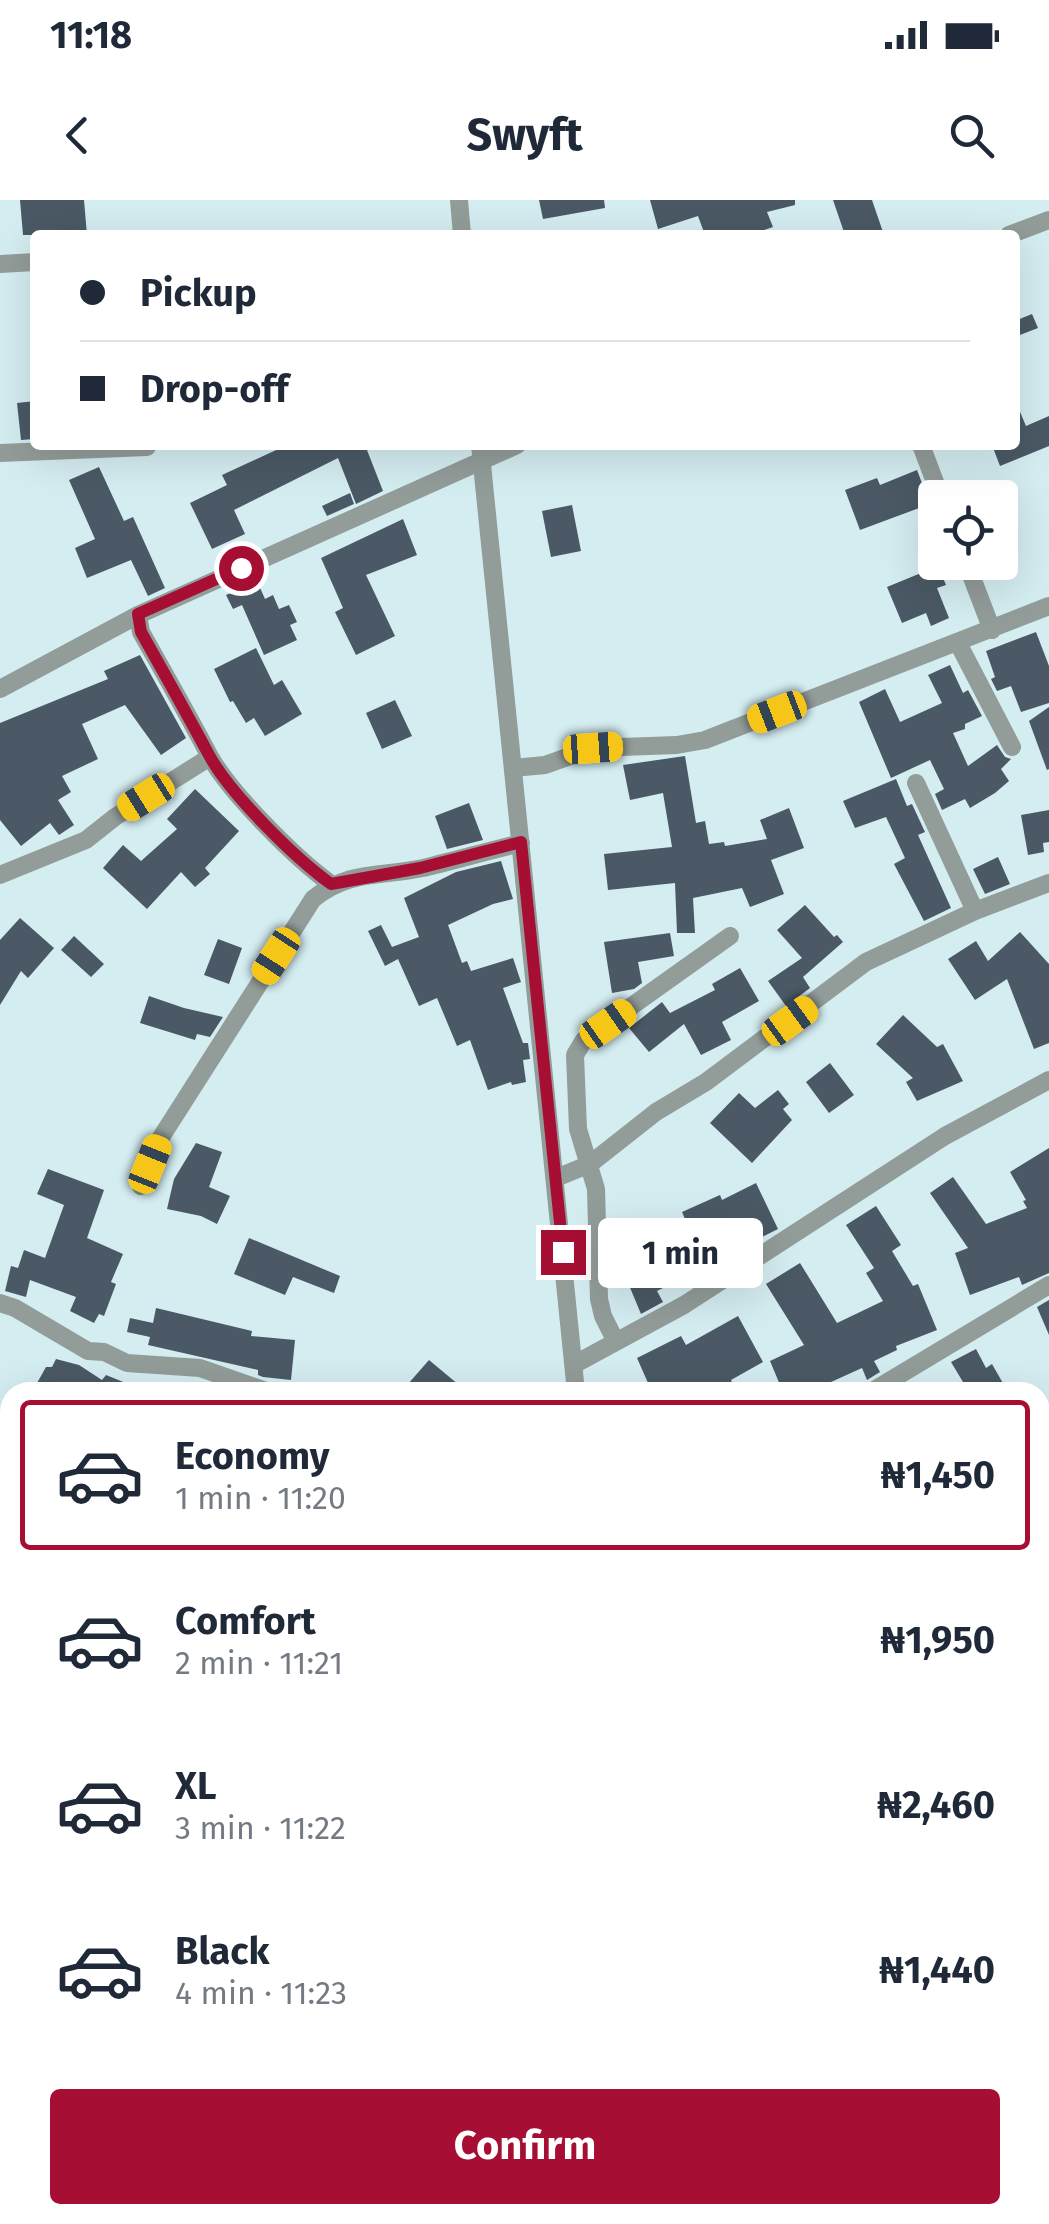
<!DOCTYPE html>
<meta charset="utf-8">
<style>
body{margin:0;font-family:"Fira Sans",sans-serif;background:#f6f6f7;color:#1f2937;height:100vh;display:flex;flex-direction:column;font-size:38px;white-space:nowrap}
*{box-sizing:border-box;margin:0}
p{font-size:32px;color:#747a83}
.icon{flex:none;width:55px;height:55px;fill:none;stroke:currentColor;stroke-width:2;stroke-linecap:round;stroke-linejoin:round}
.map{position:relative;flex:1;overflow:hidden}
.sheet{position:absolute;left:0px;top:1182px;width:1050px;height:842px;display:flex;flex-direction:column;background:#fff;border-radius:30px 30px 0 0;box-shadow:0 10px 40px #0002}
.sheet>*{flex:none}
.banner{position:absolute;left:30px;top:30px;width:990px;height:220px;border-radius:10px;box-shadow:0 10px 40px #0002;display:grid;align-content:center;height:220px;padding:0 50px;background:#fff}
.fabs{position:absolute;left:918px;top:280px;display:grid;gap:20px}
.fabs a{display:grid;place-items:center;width:100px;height:100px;border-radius:10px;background:#fff;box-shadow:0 10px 40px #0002;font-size:50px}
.end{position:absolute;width:45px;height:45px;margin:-22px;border:12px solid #a70e34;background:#fff;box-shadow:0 0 0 5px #fff}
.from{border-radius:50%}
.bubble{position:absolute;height:70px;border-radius:10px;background:#fff;box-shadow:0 10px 40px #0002;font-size:32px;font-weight:700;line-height:70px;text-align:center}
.car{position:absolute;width:30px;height:60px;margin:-30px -15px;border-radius:12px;box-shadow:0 0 8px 2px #0007;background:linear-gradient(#f5c518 24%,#345 0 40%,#f5c518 0 76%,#345 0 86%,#f5c518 0)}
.banner b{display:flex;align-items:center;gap:35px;height:95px;font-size:38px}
.banner b+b{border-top:2px solid #e0e1e3}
.banner i{width:25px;height:25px;background:#1f2937}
ul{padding:18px 0 0;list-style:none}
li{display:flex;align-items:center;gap:30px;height:150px;margin:0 20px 15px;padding:0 30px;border:5px solid transparent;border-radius:10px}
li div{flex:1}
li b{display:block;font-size:38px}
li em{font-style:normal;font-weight:700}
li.on{border-color:#a70e34}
li>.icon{width:90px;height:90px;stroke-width:1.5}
.cta{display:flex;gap:20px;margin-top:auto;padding:20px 50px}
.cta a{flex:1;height:115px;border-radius:10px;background:#a70e34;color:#fff;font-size:40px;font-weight:700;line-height:115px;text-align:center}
.status{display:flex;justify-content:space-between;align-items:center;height:70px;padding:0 50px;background:#fff;direction:ltr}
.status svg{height:28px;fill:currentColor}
header{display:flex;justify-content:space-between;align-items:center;height:130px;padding:0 50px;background:#fff;font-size:45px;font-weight:700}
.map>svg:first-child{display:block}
</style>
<div class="status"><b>11:18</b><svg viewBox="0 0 49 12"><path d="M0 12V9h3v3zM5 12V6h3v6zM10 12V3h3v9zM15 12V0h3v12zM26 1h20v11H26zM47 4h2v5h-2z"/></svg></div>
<header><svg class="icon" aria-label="back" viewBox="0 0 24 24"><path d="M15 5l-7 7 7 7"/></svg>Swyft<svg class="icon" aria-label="search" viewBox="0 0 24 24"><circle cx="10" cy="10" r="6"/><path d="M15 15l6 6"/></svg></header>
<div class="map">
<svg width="1049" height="2024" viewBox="0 0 1049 2024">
<rect width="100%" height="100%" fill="#d4edf1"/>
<path fill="#4a5965" d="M20 0H84L87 35H23Z
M539 0H604L605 8 543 19Z
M650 0H795V5L767 12 773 27 749 35H705L698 16 658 29Z
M833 0H872L884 35H845Z
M1032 114 1038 128 1015 137V121Z
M1015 200 1026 226 1049 216V246L1000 266 992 245H1015Z
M35 201V239L21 240 17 203Z
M287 245H365L383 291 356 304 338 258 234 310 245 334 212 349 190 303 227 285 222 275Z
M99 267 124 321 133 317 165 388 148 396 131 360 87 378 75 348 95 339 69 280Z
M917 270 930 304 860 330 845 290 877 278 880 285Z
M350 293 354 304 327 316 322 306Z
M572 305 581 351 551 357 542 311Z
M403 319 417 355 366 375 395 436 356 455 335 412 343 408 321 358Z
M938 366 946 385 937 388 949 418 931 426 926 413 902 423 887 387Z
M257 381 265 399 273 395 279 409 289 405 297 422 290 425 297 440 264 455 242 405 233 409 226 395Z
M1036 432 1049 466V503L1021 512 1011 486 997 491 991 479 995 477 986 451Z
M256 448 274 485 282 480 302 514 265 536 254 518 246 523 233 501 230 502 214 469Z
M140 455 186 538 161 555 125 505 82 524 98 559 62 576 71 592 58 600 74 625 59 635 50 623 21 646 0 620V523L108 479 104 471Z
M950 465 963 493 968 490 982 516 965 524V529L953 533 968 566 997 545 1005 557 1011 559 1001 569 1009 581 995 593 970 608 965 599 942 610 935 594 944 589 930 560 891 578 859 502 885 489 900 522 942 503 928 475Z
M395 500 412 536 382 549 366 513Z
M1049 507V569L1047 570 1029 521Z
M685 556 696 623 705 621 709 644 724 642 725 646 767 639 760 620 789 608 804 648 771 660 784 694 750 707 742 688 693 698 695 733H677L675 683 608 690 604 654 672 647 663 593 630 600 623 565Z
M896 579 907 606 912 604 925 632 918 635 951 708 924 721 894 664 905 658 886 617 855 628 843 601Z
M195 589 239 631 205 668 210 674 195 687 181 672 147 709 103 668 123 645 141 661 177 629 167 619Z
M469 603 483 640 447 649 435 616Z
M1049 610V642L1043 643 1044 652 1028 655 1021 615Z
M998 657 1010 684 985 694 973 669Z
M501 661 513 699 493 704 448 725 462 763 467 761 471 771 513 758 521 782 503 788 523 843H528L530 859 523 860 526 882 512 885 511 882 488 890 470 840 457 846 437 798 419 806 398 759 385 766 368 731 381 725 392 747 419 737 404 698 456 672Z
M805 705 834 737 837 735 843 742 803 777 810 788 786 806 768 781 802 758 777 730Z
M20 718 54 748 28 778 21 771 0 805V740Z
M1020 732 1049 764V843L1034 849 1007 779 975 800 948 759 976 741 988 761Z
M670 733 674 756 638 762 642 783 634 789 612 793 604 742Z
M74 736 104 764 91 777 61 750Z
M218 739 242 748 229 784 204 775Z
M740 768 759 801 722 822 731 840 701 855 684 824 649 852 629 828 662 802 670 813 715 790 712 784Z
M149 796 184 808 223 817 210 837 197 834 195 840 140 823Z
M903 815 937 847 943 844 963 881 917 901 906 882 913 878 876 844Z
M830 863 854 895 829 913 806 882Z
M778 890 789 904 783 909 792 920 752 963 710 923 739 893 755 908Z
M196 943 222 952 209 987 230 996 217 1024 201 1016 167 1009 174 979Z
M1049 948V1073L1022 1085 1019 1077 970 1095 955 1053 968 1048 930 993 953 977 986 1024 1027 1008 1023 1001 1026 1000 1010 972Z
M48 969 104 990 87 1038 123 1054 111 1082 116 1084 104 1116 99 1114 94 1123 70 1111 76 1097 30 1080 26 1097 5 1091 11 1066 18 1068 24 1050 45 1058 64 1005 37 994Z
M756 983 778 1029 738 1049 739 1054 711 1069 698 1035 693 1038 682 1012 720 995 722 1000Z
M876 1006 901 1045 892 1051 913 1086 918 1084 937 1130 896 1146 897 1150 874 1161 880 1172 867 1180 862 1168 831 1182 836 1192H783L770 1161 804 1145 766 1084 800 1063 837 1123 883 1101 866 1073 874 1068 846 1025Z
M249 1038 340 1076 334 1093 293 1077 285 1095 234 1074Z
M646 1050 663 1088 657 1091 663 1102 641 1114 619 1061Z
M1049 1100V1135L1037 1107Z
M156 1108 252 1131 251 1136 295 1140 291 1180 263 1177 258 1175V1170L148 1145 150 1137 127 1132 130 1118 153 1123Z
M738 1116 763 1162 731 1180 736 1192H652L637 1158 681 1136 686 1145Z
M976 1149 986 1168 992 1164 1008 1192H969L951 1162Z
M56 1159 79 1165 102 1180 106 1175 148 1192H32L46 1167H52Z
M429 1160 459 1185 451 1192H401Z"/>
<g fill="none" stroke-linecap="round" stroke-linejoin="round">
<path stroke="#929c99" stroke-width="18" d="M459 0 462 35
M1009 35 1049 20
M0 64 35 62
M480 245 576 1192
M921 245 941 298
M0 253 147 247
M966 362 992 430
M138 415 141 432C164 473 187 513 209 555 230 593 295 658 331 684
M958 443 1012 547
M0 489 138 415 517 245
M513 568 545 565 593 548 677 545 705 540 1049 406
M916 583 975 711
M0 675 86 640 115 617 210 557
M556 978 590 964 656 912 706 882 866 762 975 711 1049 683
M141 986 158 942 313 699C348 670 381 677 423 668 456 660 488 651 521 643
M0 1103 15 1108 88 1151 104 1152 127 1163 200 1168 269 1192
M616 1142 603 1116 599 1099 596 989 578 929 575 855 584 840 730 736
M575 1164 684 1105 945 936 1049 880
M871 1192 1049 1085
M1040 1527 1049 1531"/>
</g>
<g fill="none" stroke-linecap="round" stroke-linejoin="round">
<path stroke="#a70e34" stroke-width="12" d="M241 368 138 414 141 432C164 473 187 514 209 555 230 594 295 658 331 684L420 668 521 642 563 1052"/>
</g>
</svg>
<div class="fabs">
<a><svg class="icon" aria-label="locate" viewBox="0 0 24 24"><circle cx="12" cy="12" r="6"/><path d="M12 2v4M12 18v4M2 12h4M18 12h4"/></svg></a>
</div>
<i class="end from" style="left:241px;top:368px"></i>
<i class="end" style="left:563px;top:1052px"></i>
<div class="bubble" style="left:598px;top:1018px;width:165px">1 min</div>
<i class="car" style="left:777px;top:512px;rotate:249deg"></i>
<i class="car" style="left:593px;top:548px;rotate:86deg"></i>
<i class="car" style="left:146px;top:597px;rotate:238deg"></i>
<i class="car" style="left:276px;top:756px;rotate:213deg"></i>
<i class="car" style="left:790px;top:821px;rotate:54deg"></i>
<i class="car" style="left:608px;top:824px;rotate:55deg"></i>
<i class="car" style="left:150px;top:964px;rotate:22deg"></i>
<div class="banner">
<b><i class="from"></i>Pickup</b>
<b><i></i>Drop-off</b>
</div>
<section class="sheet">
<ul>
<li class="on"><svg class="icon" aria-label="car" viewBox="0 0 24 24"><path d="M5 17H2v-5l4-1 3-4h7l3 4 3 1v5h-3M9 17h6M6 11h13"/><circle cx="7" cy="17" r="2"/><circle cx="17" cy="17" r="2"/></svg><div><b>Economy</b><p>1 min · 11:20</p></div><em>₦1,450</em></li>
<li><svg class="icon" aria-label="car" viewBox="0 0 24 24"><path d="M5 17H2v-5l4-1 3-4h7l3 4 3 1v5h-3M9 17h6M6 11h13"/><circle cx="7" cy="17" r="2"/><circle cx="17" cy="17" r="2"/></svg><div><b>Comfort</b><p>2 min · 11:21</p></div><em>₦1,950</em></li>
<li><svg class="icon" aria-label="car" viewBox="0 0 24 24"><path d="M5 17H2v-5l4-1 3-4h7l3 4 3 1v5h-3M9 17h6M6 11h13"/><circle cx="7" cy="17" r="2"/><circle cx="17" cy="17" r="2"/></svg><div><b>XL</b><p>3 min · 11:22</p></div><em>₦2,460</em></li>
<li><svg class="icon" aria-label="car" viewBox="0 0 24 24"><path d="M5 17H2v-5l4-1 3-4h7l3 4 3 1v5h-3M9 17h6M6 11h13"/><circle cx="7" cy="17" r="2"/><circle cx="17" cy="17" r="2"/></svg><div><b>Black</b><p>4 min · 11:23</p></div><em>₦1,440</em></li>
</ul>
<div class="cta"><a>Confirm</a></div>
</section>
</div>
